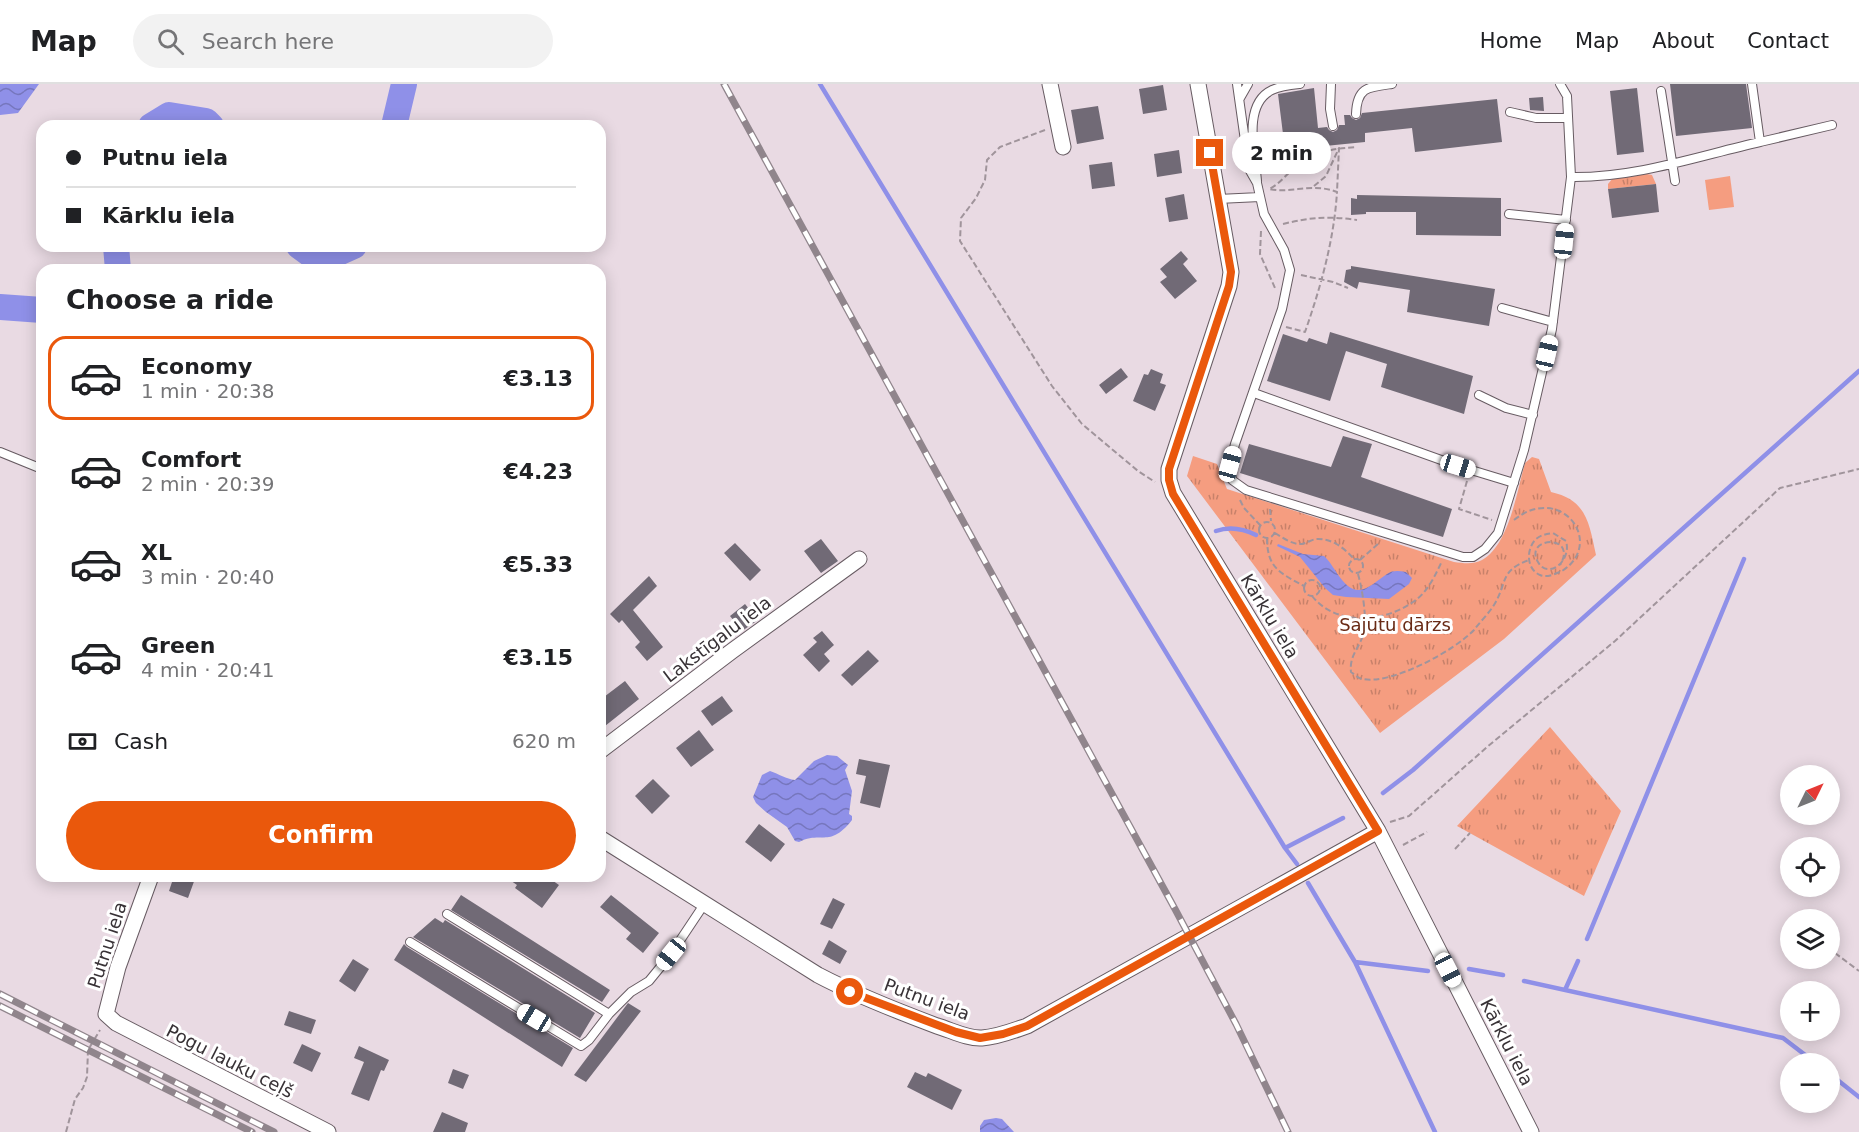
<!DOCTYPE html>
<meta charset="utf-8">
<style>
body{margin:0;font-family:"DejaVu Sans",sans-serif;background:#f2f2f2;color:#202124;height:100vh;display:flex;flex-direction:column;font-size:22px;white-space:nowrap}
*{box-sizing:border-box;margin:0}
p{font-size:20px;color:#757577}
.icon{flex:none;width:33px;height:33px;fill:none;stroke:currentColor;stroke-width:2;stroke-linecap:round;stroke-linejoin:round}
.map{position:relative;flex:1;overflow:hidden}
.details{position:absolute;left:36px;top:180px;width:570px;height:618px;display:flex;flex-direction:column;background:#fff;border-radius:18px;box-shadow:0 3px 15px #0003}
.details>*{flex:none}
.top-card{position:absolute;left:36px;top:36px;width:570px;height:132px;border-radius:18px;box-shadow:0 3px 15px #0003;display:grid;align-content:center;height:132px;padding:0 30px;background:#fff}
.needle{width:39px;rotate:47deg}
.fabs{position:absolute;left:1780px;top:681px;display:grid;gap:12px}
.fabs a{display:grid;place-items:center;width:60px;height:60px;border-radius:50%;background:#fff;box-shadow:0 3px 15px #0003;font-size:30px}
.end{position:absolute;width:27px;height:27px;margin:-14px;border:8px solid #ea580c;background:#fff;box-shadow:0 0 0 3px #fff}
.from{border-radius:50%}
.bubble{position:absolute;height:42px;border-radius:21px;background:#fff;box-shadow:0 3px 15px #0003;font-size:20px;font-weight:600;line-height:42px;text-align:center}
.car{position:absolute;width:18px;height:36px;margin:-18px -9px;border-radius:8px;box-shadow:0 0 4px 2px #0007;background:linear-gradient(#fff 24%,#345 0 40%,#fff 0 76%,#345 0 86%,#fff 0)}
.top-card b{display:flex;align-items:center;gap:21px;height:57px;font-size:22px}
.top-card b+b{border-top:2px solid #e0e0e0}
.top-card i{width:15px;height:15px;background:#202124}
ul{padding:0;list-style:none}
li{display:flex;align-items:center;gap:18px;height:84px;margin:0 12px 9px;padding:0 18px;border:3px solid transparent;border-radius:18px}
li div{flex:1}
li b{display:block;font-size:22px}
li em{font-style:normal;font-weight:600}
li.active{border-color:#ea580c}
li>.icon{width:54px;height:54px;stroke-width:1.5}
h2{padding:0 30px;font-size:27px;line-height:72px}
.pay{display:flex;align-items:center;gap:15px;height:66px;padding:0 30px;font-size:22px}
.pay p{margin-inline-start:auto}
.cta{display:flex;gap:12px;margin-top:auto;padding:12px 30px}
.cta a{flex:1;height:69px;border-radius:36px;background:#ea580c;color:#fff;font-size:24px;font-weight:600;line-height:69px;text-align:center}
header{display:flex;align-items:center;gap:36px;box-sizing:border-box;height:84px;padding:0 30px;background:#fff;border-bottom:2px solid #e0e0e0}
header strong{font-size:28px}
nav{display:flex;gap:33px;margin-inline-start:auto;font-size:21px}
.search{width:420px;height:54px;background:#f2f2f2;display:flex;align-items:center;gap:15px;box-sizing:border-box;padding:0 21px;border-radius:33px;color:#757577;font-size:22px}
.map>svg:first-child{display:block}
</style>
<header>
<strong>Map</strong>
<div class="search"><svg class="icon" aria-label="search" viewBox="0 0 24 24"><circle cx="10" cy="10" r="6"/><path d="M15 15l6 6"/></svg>Search here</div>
<nav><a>Home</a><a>Map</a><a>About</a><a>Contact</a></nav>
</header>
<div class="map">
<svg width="1859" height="1048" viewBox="0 0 1859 1048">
<defs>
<pattern id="grass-tufts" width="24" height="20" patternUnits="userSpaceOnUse" patternTransform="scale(1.5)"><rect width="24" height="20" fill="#f59d80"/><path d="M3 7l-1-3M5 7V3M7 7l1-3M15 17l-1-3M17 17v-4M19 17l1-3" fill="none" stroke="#c7816a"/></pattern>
<pattern id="water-waves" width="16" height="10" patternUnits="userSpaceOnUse" patternTransform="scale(1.5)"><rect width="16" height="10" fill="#8f90e8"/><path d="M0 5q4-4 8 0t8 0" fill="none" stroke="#7676bd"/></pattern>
</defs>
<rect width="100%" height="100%" fill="#e9dae3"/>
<path fill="url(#grass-tufts)" d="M1647 90 1652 91 1656 100 1608 105V100L1613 94Z
M1193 372 1217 380 1227 405 1454 478C1463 479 1473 481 1482 476 1509 461 1517 407 1525 379L1532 373 1539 375 1551 408C1587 416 1589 439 1596 471L1504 555 1380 649 1187 392Z
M1550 643 1621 727 1584 812 1457 742Z"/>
<path fill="#f59d80" d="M1730 92 1734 123 1709 126 1705 96Z"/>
<path fill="url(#water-waves)" d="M0 0H39L18 29 0 31Z
M1278 460 1303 470 1324 472C1334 481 1340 499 1353 505 1365 510 1377 496 1387 490 1393 486 1399 487 1406 488L1412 494 1409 500 1389 515 1346 513 1333 511 1325 504 1300 473 1277 462Z
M827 671 837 672 848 681 845 686 852 707 849 730 852 732V736C829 765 822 746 799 758L795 757 787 743 766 728 756 719 753 713 762 691 770 687C779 690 786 695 795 696L814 677Z
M996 1034 1002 1035 1014 1048H980V1042L984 1036Z"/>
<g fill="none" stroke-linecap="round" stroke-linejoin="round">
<path stroke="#8f90e8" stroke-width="4.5" d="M820 0 1285 764 1297 780
M1216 447C1230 442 1242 444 1256 451
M1383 709 1413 686 1859 287
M1285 764 1343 734
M1308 799 1355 878 1435 1048
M1587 855 1744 475
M1355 878 1428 887
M1469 885 1503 891
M1524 897 1783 954 1817 980
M1565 906 1578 877
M1830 990 1859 1013"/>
<path stroke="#8f90e8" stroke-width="26" d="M151 42 169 31 206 37 211 42
M394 42 404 0
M116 162 118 186
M299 162 314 173 334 171 354 162
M0 223 42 226"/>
</g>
<path fill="#716a76" d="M1670 0H1746L1752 44 1676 52Z
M1163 1 1167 26 1143 30 1139 5Z
M1314 4 1318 44 1327 43 1329 46 1333 48 1337 46 1339 41H1345L1344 31H1350L1352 34 1356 36 1360 34 1362 29 1497 15 1502 58 1415 68 1412 44 1365 49V58L1285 66 1278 10Z
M1637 4 1644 68 1617 71 1610 7Z
M1543 13 1544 27 1530 26 1529 14Z
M1098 22 1104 55 1077 60 1071 26Z
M1179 66 1182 89 1157 93 1154 70Z
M1112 78 1115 102 1092 105 1089 81Z
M1656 100 1659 128 1612 134 1608 105Z
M1184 110 1188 135 1169 138 1165 114Z
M1357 111 1501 114V152L1416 151V128H1366V130L1351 131V114L1357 115Z
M1181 167 1188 175 1183 180 1197 197 1175 215 1160 198 1167 193 1160 185Z
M1351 182 1495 205 1489 242 1407 228 1410 206 1359 198 1357 205 1344 198 1346 186 1351 185Z
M1330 248 1473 292 1464 330 1381 303 1387 280 1346 267 1330 317 1267 297 1283 250 1307 258 1309 254 1327 260Z
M1121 284 1128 293 1106 310 1099 301Z
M1151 285 1163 290 1160 299 1166 301 1155 327 1133 317 1144 290 1148 291Z
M1343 352 1372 360 1361 393 1452 425 1443 453 1240 389 1249 360 1331 383Z
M821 455 838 477 821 489 804 467Z
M735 459 761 486 750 497 724 469Z
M649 492 657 502 633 526 663 563 647 577 635 563 640 558 622 536 619 539 610 530Z
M745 520 758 536 742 547 730 532Z
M822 547 834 561 824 570 830 577 819 588 803 571 817 558 813 554Z
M868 566 879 577 852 602 841 591Z
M625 597 639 615 600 646V616Z
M722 612 733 627 712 642 701 627Z
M699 646 714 666 691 683 676 664Z
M859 675 890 681 880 724 860 719 866 692 856 690Z
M653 695 670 712 652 730 635 712Z
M759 740 785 760 771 778 745 758Z
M174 792H196L188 814 169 807Z
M504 792H546L559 801 542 824 515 804 517 801Z
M461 811 610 906 602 918 451 826Z
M611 811 659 849 643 869 626 855 631 849 600 823Z
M833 814 845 820 832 845 820 840Z
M435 834 443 839 445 836 595 929 580 954 413 853Z
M829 856 847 867 840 880 822 870Z
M404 860 407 863 573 964 562 983 394 876Z
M353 875 369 885 355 908 339 897Z
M628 919 641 927 586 998 574 991Z
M289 927 316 936 311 950 284 941Z
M302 960 321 969 312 988 293 979Z
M359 962 389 976 384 987 381 986 369 1017 351 1010 364 978 354 974Z
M453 985 469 991 463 1005 448 999Z
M915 988 926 993 928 989 962 1006 952 1026 907 1003Z
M442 1028 468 1039 465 1048H433Z"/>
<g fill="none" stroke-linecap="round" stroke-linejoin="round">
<g stroke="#675b62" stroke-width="10">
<path id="lane" d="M1237 0 1249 85 1257 99 1264 130 1284 166 1290 186 1282 225 1235 360 1230 380 1232 396 1246 406 1463 473H1473L1485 465 1498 449 1524 366 1552 245 1571 93 1567 12 1560 0
M1331 0 1330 25 1333 42
M1661 7 1675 97
M1240 14 1248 0
M1510 28 1536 34H1568
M1356 30C1357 3 1368 3 1392 0
M1760 58 1832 41
M1571 93C1636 94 1698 72 1760 58L1752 0
M1257 97C1255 70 1242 20 1272 6 1281 2 1291 1 1300 0
M1218 115 1260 113
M1509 130 1566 136
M1502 224 1553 238
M1254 309 1458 382 1514 399
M1479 311 1506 324 1533 331
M0 368 42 385
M447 830 609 930
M410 858 581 962 589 956 609 930 631 908 649 897 671 870 705 819"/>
</g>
<g stroke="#675b62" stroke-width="17">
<path id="street" d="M1050 0 1063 63
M1198 0 1231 188 1229 202 1169 385V396L1173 409 1378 747 1531 1048
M600 667 732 567 859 475
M600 754 818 891C856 911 897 927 937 942 951 946 968 955 982 954 998 953 1012 947 1027 942L1378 747
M151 792 118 883 106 930 116 939 328 1048"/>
</g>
<path stroke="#a0949b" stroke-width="2" stroke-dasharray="6 3" stroke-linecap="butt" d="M1045 46 1000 63 987 76 985 96 976 114 961 134 960 157 1052 302 1082 340 1138 387 1155 398
M1314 102 1326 92 1339 64 1337 108
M1283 140C1311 133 1329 132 1357 136
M1261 147 1260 170 1275 204
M1301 191 1333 198 1348 204
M1286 243 1305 248C1321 202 1334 156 1337 108 1310 98 1293 110 1269 105 1278 101 1284 93 1291 87 1313 68 1328 65 1356 63
M1467 397 1459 425 1492 436
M1240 416 1244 424 1260 441
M1270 425 1271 437
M1514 436C1561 398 1606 459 1562 487 1555 490 1547 494 1540 491 1526 485 1526 465 1536 455 1541 451 1546 450 1553 449L1566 457C1572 477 1548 496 1538 478 1523 452 1579 450 1560 481
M1259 446a8 8 0 1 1 16 0a8 8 0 1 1-16 0Z
M1275 449C1283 454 1293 461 1302 460 1307 459 1311 456 1316 455 1332 454 1344 464 1354 475
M1267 454C1267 484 1280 489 1304 502
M1349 482a7 7 0 1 1 14 0a7 7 0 1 1-14 0Z
M1360 476 1379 459
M1358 490C1362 504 1367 533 1364 547 1361 563 1349 570 1351 588 1355 591 1359 595 1363 595 1391 601 1454 567 1474 546 1480 538 1489 529 1494 521 1508 498 1499 487 1529 476
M1304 504a8 8 0 1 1 16 0a8 8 0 1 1-16 0Z
M1312 512C1336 542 1383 539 1413 518 1427 509 1435 492 1442 477
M1390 738 1409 732 1487 663 1615 557 1780 404 1859 385
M1403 761 1427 748
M1455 765 1470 749
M1835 869 1859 887
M66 1048 75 1015 83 1004 87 993 88 966 100 946"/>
<use href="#lane" stroke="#fff" stroke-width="8"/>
<use href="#street" stroke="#fff" stroke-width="15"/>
<g stroke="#90858c" stroke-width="7">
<path id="rail" d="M724 0 1175 825 1236 940 1288 1048
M0 910 274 1048
M0 922 252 1048"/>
</g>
<use href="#rail" stroke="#fff" stroke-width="4.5" stroke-dasharray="14" stroke-linecap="butt"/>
</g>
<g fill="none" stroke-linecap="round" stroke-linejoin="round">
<path stroke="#ea580c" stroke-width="8" d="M850 908 956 948 980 954 1003 950 1027 942 1378 747 1173 410 1169 396V385L1229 202 1231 188 1210 69"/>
</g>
<g text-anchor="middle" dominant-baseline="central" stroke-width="6" stroke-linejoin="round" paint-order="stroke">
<g font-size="18" fill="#383236" stroke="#fff">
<text transform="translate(1270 532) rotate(59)">Kārklu iela</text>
<text transform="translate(717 555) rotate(-37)">Lakstīgalu iela</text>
<text transform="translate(107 861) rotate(-72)">Putnu iela</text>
<text transform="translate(927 915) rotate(20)">Putnu iela</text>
<text transform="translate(1507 958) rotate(63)">Kārklu iela</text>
<text transform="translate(230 977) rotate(27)">Pogu lauku ceļš</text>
</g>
<g font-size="18" fill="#682a15" stroke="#fff">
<text x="1395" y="540">Sajūtu dārzs</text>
</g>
</g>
</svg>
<div class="fabs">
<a><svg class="needle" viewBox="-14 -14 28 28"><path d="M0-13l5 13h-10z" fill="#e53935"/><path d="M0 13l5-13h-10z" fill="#757577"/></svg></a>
<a><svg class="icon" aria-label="locate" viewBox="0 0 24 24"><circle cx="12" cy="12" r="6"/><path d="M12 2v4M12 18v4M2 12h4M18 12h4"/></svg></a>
<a><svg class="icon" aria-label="layers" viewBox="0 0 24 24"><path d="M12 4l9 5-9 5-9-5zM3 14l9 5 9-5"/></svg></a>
<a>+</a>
<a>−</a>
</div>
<i class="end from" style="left:850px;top:908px"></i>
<i class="end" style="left:1210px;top:69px"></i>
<div class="bubble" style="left:1232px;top:48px;width:99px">2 min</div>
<i class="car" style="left:1564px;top:157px;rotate:6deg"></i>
<i class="car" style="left:1547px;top:269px;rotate:13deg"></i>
<i class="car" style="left:1230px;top:380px;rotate:15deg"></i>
<i class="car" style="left:1458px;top:382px;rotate:107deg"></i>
<i class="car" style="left:671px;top:870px;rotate:219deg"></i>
<i class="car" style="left:1448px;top:886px;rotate:153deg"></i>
<i class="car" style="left:534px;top:934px;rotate:301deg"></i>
<div class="top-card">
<b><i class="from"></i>Putnu iela</b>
<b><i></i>Kārklu iela</b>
</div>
<section class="details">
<h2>Choose a ride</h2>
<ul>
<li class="active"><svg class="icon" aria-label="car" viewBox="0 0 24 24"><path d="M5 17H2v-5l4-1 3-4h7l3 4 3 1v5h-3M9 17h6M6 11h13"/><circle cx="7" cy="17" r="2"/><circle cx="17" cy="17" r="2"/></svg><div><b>Economy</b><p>1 min · 20:38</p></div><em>€3.13</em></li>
<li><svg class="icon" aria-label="car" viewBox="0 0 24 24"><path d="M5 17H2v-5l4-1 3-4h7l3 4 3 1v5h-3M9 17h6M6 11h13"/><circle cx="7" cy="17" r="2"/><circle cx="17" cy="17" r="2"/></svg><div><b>Comfort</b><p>2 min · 20:39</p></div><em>€4.23</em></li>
<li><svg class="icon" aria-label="car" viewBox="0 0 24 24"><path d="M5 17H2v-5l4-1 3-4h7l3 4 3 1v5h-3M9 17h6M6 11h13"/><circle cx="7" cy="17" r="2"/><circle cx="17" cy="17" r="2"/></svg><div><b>XL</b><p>3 min · 20:40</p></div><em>€5.33</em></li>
<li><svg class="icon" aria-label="car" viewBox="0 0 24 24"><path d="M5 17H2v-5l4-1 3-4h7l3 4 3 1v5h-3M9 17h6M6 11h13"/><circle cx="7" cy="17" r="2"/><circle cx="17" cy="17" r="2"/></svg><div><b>Green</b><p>4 min · 20:41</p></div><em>€3.15</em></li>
</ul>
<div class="pay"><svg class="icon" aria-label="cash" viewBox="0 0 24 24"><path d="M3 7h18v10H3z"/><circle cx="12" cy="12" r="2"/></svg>Cash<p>620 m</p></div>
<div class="cta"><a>Confirm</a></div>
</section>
</div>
